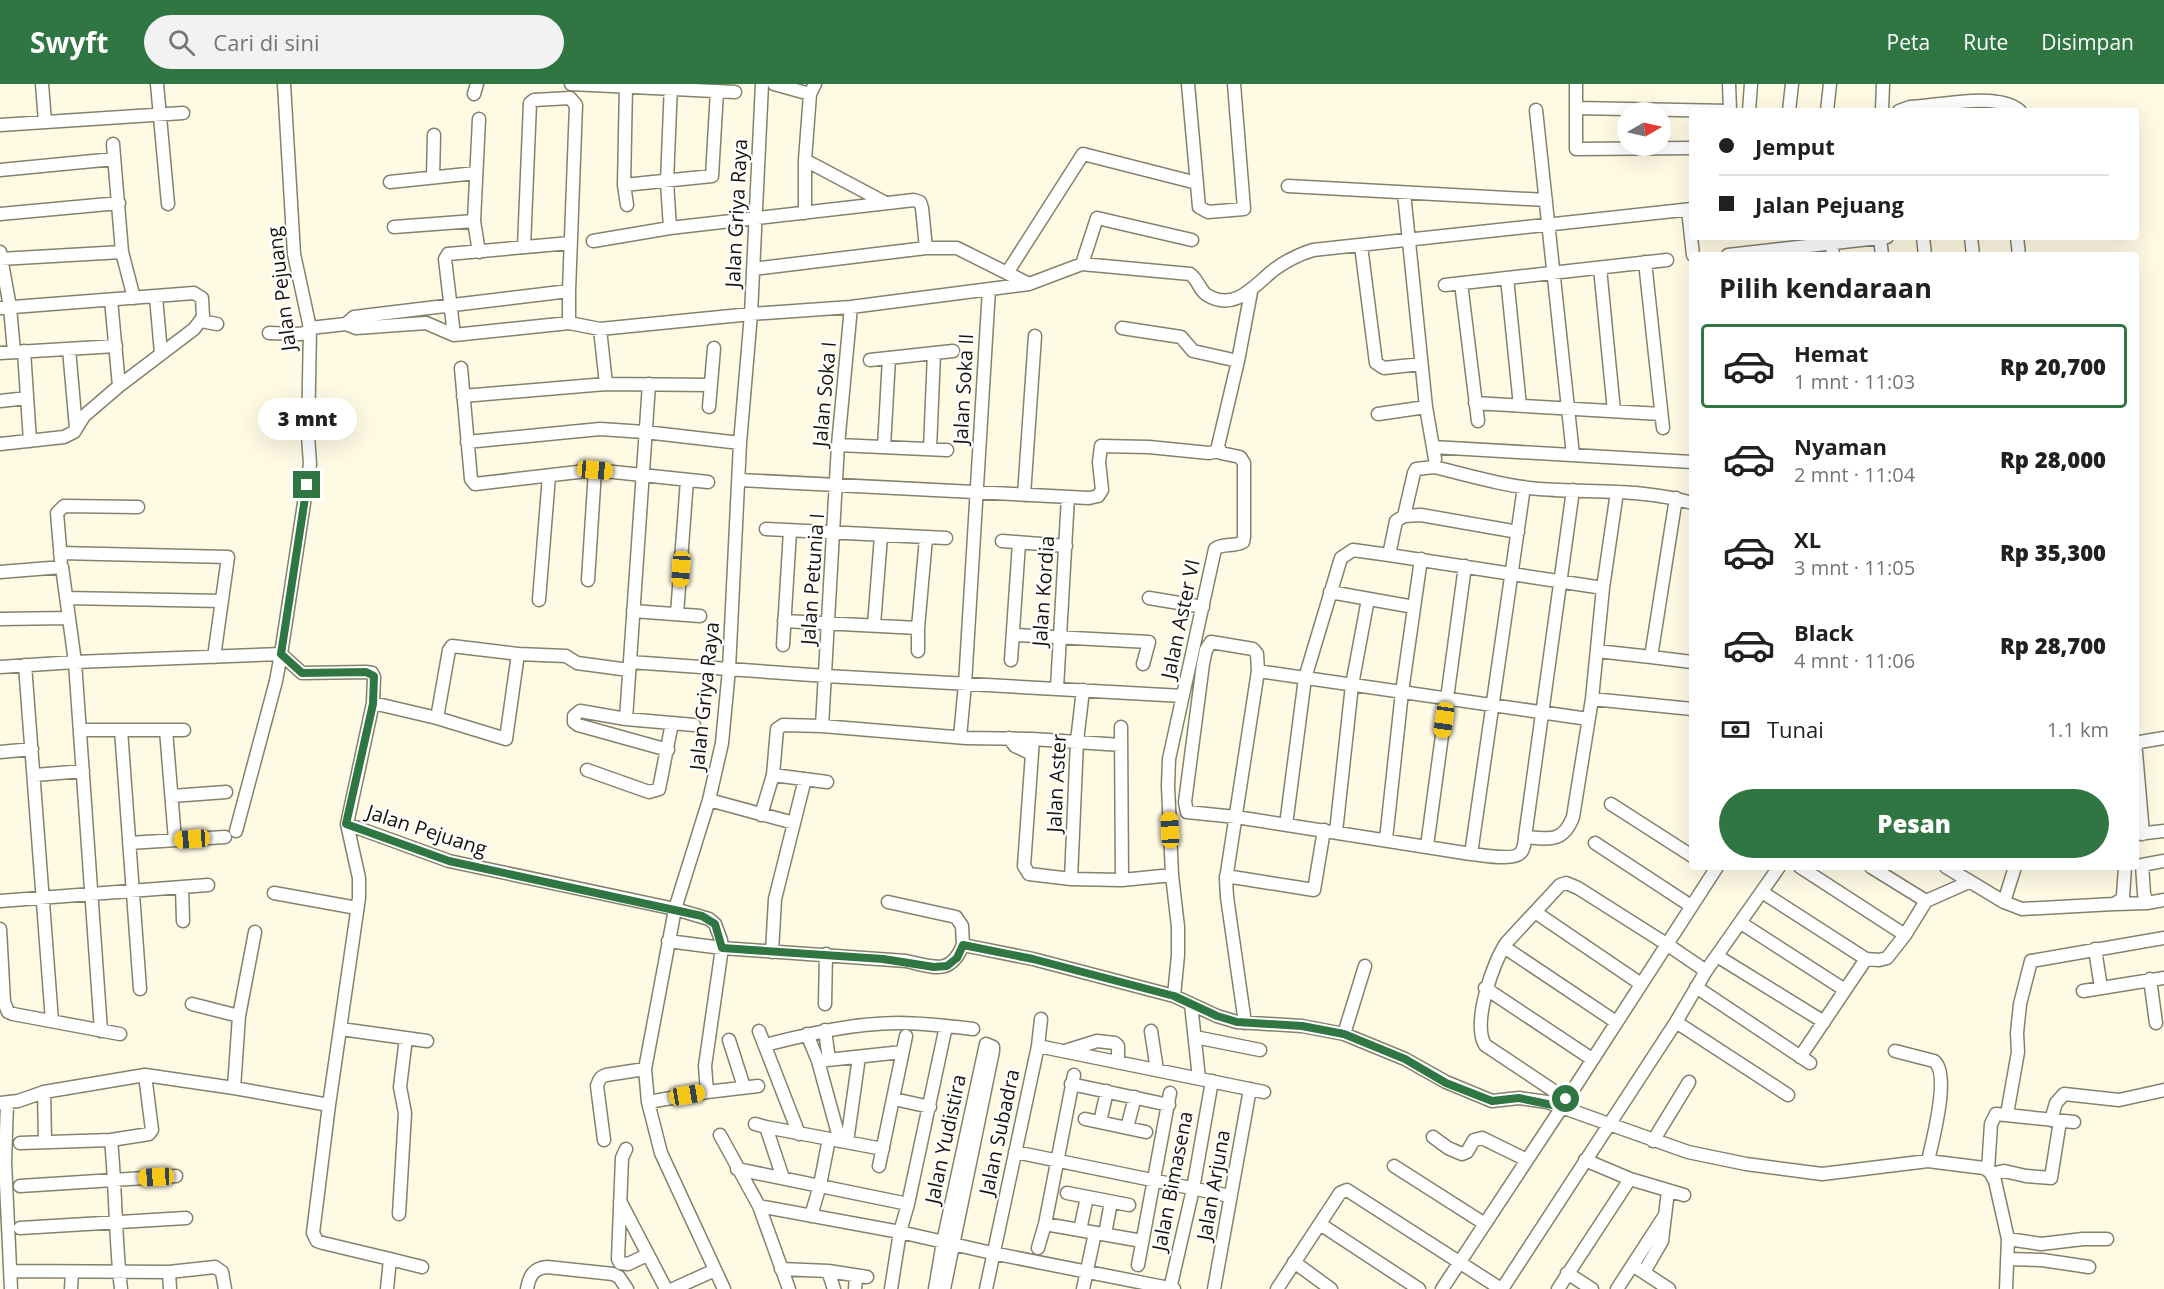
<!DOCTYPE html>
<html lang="id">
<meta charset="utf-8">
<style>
body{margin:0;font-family:"Open Sans",sans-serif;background:#f2f2f2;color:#202124;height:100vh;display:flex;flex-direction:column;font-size:22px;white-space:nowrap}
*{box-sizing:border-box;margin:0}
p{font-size:20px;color:#757577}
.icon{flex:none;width:33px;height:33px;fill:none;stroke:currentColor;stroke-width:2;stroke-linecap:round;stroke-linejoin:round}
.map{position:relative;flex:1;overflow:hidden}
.sheet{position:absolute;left:1689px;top:168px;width:450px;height:618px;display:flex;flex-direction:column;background:#fff;border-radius:6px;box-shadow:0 6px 24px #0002}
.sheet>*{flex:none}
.guide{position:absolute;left:1689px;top:24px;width:450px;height:132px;border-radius:6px;box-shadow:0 6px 24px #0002;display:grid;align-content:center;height:132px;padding:0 30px;background:#fff}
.needle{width:39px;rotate:81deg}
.controls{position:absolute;left:1617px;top:18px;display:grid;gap:12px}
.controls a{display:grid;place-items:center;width:54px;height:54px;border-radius:50%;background:#fff;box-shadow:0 6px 24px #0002;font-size:30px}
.end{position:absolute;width:27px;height:27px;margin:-14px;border:8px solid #307642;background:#fff;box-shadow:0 0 0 3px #fff}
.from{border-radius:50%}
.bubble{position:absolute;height:42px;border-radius:21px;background:#fff;box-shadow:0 6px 24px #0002;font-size:20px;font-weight:800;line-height:42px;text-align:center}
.car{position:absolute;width:18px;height:36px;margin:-18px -9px;border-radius:8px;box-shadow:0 0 4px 2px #0007;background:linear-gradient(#f5c518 24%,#345 0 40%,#f5c518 0 76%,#345 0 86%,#f5c518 0)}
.guide b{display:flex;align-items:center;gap:21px;height:57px;font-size:22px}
.guide b+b{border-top:2px solid #e0e0e0}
.guide i{width:15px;height:15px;background:#202124}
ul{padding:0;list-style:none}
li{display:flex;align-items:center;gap:18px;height:84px;margin:0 12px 9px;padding:0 18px;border:3px solid transparent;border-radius:6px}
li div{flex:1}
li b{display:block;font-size:22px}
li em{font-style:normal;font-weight:800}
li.current{border-color:#307642}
li>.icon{width:54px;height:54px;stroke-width:1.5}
h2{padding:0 30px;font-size:27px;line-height:72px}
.pay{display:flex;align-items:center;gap:15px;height:66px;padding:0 30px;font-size:22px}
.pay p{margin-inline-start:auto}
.button{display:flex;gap:12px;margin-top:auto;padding:12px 30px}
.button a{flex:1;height:69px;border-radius:36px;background:#307642;color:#fff;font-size:24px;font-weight:800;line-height:69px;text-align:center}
header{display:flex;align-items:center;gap:36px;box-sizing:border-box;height:84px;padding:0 30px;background:#307642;color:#fff}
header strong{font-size:28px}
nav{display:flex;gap:33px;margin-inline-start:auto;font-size:21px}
.search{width:420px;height:54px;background:#f2f2f2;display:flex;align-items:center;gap:15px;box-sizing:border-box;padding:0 21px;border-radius:33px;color:#757577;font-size:22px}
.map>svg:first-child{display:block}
</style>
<header>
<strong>Swyft</strong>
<div class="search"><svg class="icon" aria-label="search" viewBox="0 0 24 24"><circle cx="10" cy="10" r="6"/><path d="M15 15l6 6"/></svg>Cari di sini</div>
<nav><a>Peta</a><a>Rute</a><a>Disimpan</a></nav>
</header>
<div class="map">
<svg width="2164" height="1205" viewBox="0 0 2164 1205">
<rect width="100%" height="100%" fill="#fefae4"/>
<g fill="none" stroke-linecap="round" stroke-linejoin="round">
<g stroke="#84816d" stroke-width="15">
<path id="minor" d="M42 0 45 38
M157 0 168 120
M284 0 294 170 310 244 308 352 310 380 281 570 302 589 366 588 372 589 374 593 373 619 347 740 359 794V814L329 1021 313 1149 317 1157 323 1159 390 1175 387 1205
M571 0 735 8
M774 0 810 10
M1188 0 1199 123 1208 128 1244 125 1234 0
M1576 0V65L1692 64
M1729 0 1730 26
M626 2 624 101 627 121
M474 10 477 0
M1576 24 1730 27
M1536 26 1573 371
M1749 27 1751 0
M1789 27 1792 0
M1827 27 1830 0
M1882 27 1883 0
M1899 27 1910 23C1938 22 1998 7 2020 27
M479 35 474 137 479 168
M0 41 183 29
M113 60 122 168 134 214
M805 76 886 119
M0 86 114 75
M433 93 434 51
M390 98 476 89
M624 101 712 92 717 7
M1288 102 1546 116
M1404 109 1426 323 1435 375
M1688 126 1693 171
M805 129V76L810 10 815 0
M0 130 119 119
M394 143 474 137
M670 144 667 98 671 0
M1831 153 1833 171
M1923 153 1925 171
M1971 153 1973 171
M2017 153 2019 171
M1880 154 1882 171
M593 157 670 144 914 116 920 118 922 124 926 164
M1361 162 1376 279 1384 284 1421 280
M524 163 530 19 534 16 570 14 576 21 569 207
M0 168 10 223 14 268
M1728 171 1887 153
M0 175 122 168
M1645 178 1663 344
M1082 180 1097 134 1192 156
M1600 184 1614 327
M753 185 926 164H957L1029 200
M1007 189 1083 70 1197 99
M1507 194 1520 322
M1461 199 1478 337
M1445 201 1667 176
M156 213 161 269
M111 216 119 302
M0 224 194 209 202 214 203 233 194 245 119 302 84 332 74 348 64 353 0 360
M201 237 217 240
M346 240 354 233 569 207V239L600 245 751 230 851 223 1029 200 1082 180 1190 190C1198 195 1199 206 1207 211 1236 229 1256 199 1275 185 1286 177 1300 170 1313 166L1692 125
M1122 244 1181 253 1193 267 1238 277
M600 245 606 300
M269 249 299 250 305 249 310 244 346 240 356 244 426 239 454 251 569 239
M454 251 445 175 448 170 570 159
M69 265 76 344
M24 267 30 357
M0 269 116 262
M870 276 953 267
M461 284 471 395 475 400 595 386 708 398
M463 312 606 300 710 301
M0 317 27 314
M1475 319 1661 330
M709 323 714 264
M1378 330 1426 323
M467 358 600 345 645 348 740 359
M838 361 947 366
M884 363 889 274
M1433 363 1692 378
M930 365 934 269
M740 396 1089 414 1098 412 1102 406 1099 378 1101 362 1149 363 1209 369 1219 367
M1024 411 1035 252
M1676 414 1651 573 1692 578
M1404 432 1414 389 1416 385 1434 383C1468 391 1504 402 1539 405 1590 409 1642 404 1692 419
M766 445 946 454
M1002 457 1066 462
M60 469 228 473 214 573
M1389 471 1396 437 1404 432 1421 431 1518 448
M61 476 57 429 64 422 138 423
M0 488 62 483 75 578 101 947
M588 496 595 386
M1330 508 1414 523
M67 514 222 517
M1149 514 1203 523
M539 516 549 392
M633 527 700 532
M677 530 687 396
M0 535 67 534
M784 537 918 544
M874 541 881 452
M1014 551 1149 558 1143 580
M783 561 790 447
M918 567V544L926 454
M1597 567 1651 573
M1011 576 1019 459
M630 578 826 592 1183 612
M25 581 52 937
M0 583 75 578 281 570 276 597 236 747
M1258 587 1588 635
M1057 604 1068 413
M1592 615 1692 625
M373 619 437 634 506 655 518 570
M437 634 449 566 452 562 518 570 566 572 577 579 629 586
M626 635 649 300
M822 642 838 361 851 223
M1121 643 1122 796
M80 646H184
M121 646 140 905
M166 646 175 756
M960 653 965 600 989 205
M1009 654 1015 662 1032 670
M1033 655 1024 782 1029 790 1071 795 1122 796 1172 791
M2136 662 2140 658 2164 654
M668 666 578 641 574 638V632L580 627 626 635 694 641
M0 668 32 665
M2136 668 2143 750
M587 686 649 708 659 705 672 639
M35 691 83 687
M773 691 827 698
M172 712 226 708
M709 716 794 739
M1611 720 1692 772
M761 731 773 691 777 645 783 641 822 642 966 654 1033 655 1121 661
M347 740 449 777 675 825 709 835 715 840 721 856 722 864 705 982 707 1008
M1286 741 1305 594 1341 474 1353 466 1389 471 1603 504
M1336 748 1352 601 1368 515
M2137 750 2164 747
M1525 753C1549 755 1563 759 1573 733L1592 615 1603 504 1617 408
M1386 755 1402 608 1421 475
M129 759 225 753
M1595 759 1691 822
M1427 762 1465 482
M1471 770 1524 403
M1800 783 1905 851
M1871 783 1926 817
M1946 783 2004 818 2022 825 2114 820 2122 815 2123 812 2125 783
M1226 792 1314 806 1324 746
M1071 795 1077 657 1083 606
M182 803 183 837
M1762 808 1866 875 1879 876 1887 874 1905 851 1926 817 1969 798
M274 809 357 824
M0 817 208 801
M888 818 956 833 962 842 963 861
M2004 818 2015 783
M2147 819 2144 810 2142 781 2164 777
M2115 820 2147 819 2164 816
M1535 828 1641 900
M1741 839 1845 906
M0 845 4 918 8 928 13 930 120 950
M668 857 722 864 906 877C934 883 950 892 963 861L1033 875 1174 912 1217 932 1237 938 1302 942 1344 950 1405 975 1446 998 1492 1017 1519 1014 1547 1018 1688 1068 1746 1080 1822 1090 1928 1077 1984 1084 1990 1088 1995 1097 2008 1155 2006 1205
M1504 863 1616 938
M2095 865 2101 904
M772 868 775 815 805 695
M1717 872 1824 938
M2150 895 2156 939
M1696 903 1810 979
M1485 904 1592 975
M2083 907 2164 894
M1174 912 1178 871V843L1172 791 1168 702 1169 675 1215 465C1222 459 1234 463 1243 458L1244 453V379L1240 373 1221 369 1218 362 1238 277 1251 208
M192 920 239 932
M825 920 826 870
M1191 920 1199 994
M1676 938 1788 1011
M1245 939 1227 813 1226 795 1258 587 1257 570 1253 565 1211 558 1206 566 1203 580 1185 718 1187 728 1236 733 1471 770C1483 771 1516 778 1522 767 1524 763 1525 756 1525 753L1573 406
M341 945 427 957
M825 946 829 976
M759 947 799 1050
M1151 947 1157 986
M807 950 818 977 840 1057
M1344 950 1365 882
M1195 953 1260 966
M729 956 744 1003
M765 961C809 950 853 939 898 939 923 939 948 942 973 945
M1038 962 1264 1008
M1065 967 1097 957 1115 959 1118 962V978
M1895 967 1934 977C1951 990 1932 1058 1928 1077
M1800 973 1866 875
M818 977 902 968
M1071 1000 1169 1021
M234 1004 239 932 255 848
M44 1008 45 1057
M894 1015 930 1023
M1566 1015 1485 961C1472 939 1493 877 1507 858L1560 801 1566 799 1578 804 1668 861 1706 887
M648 1018 707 1008 758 1002
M0 1019 18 1017 44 1008 145 991 234 1004 329 1021
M7 1019 5 1078 11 1205
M2007 1030 2018 968 2017 949 2020 920 2031 877 2164 854
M1085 1035 1146 1048
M2051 1036 2056 1019 2064 1010 2119 1016 2164 1006
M1100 1038 1107 1007
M755 1040 766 1043 783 1094
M766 1043 883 1065
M1127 1044 1135 1013
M720 1051 759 1122 789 1205
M1433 1053 1448 1064 1462 1070 1467 1068 1474 1056 1482 1054 1527 1076
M111 1056C116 1106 115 1155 121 1205
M604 1056 597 1002C599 996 600 993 606 991L645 985
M1653 1057 1689 998
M847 1058 859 973
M20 1059 111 1056 149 1050 152 1046 145 991
M626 1065 622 1074 618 1175 620 1179 628 1180 647 1171
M1015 1068 1230 1112
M1585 1076 1630 1095 1684 1111
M879 1082 906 952
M1394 1082 1485 1140
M737 1085 908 1120
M1988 1086 1991 1040 1996 1030 2074 1038
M1991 1090 2004 1087 2026 1092 2051 1094 2060 1037
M20 1102 176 1092
M1067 1109 1129 1121
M620 1117 666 1205
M759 1122 900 1148 992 1169 1174 1205
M399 1130 405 1029 400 1003 406 954
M811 1132 820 1101 829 1055
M1045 1140 1142 1157
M1320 1140 1419 1205
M20 1144 186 1134
M1080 1146 1087 1113
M1105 1150 1111 1118
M2008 1155 2041 1160 2083 1155H2107
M1038 1164 1045 1140 1074 991
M390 1175 422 1183
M2008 1175 2042 1176 2089 1183
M1294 1178 1331 1205
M1138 1181 1170 1009
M1637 1184 1669 1205
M781 1185 828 1187 867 1193
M11 1187 169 1188 215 1183 222 1188 225 1205
M828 1187 834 1205
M169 1188 170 1205
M1644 1188 1662 1157 1668 1107
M1567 1189 1592 1205
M71 1205 72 1188
M527 1205C529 1193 533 1184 547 1183L613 1190 619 1193 627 1205
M673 1205 715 1186
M724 1205 661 1069 648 1018 645 985 675 825 709 716 722 659 729 585 740 359 751 230 762 0
M855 1205 856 1192
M891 1205 900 1148 908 1120 946 942
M935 1205 943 1158 986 960 993 963V967L944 1205
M986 1205 1038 962 1041 935
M1083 1205 1095 1149
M1170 1205 1193 1105 1212 997
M1214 1205 1250 1005
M1277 1205 1340 1109 1347 1106 1501 1205
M1442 1205 1562 1023 1717 783
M1502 1205 1676 938 1706 887 1779 783
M1558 1205 1630 1095
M1617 1205 1665 1131"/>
</g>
<use href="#minor" stroke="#fff" stroke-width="12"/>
</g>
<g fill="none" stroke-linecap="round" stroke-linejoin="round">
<path stroke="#307642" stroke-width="8" d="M307 401 281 570 302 589 366 588 374 592 373 620 346 740 449 777 702 832 715 840 722 864 883 875 934 883 947 882 957 874 963 861 1033 875 1174 912 1217 932 1237 938 1302 942 1344 950 1405 975 1446 999 1492 1017 1519 1014 1562 1023 1566 1015"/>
</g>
<g text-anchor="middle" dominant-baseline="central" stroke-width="4.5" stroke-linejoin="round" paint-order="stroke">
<g font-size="20" fill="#15130c" stroke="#fff">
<text transform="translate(736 129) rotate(-87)">Jalan Griya Raya</text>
<text transform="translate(281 205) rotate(-97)">Jalan Pejuang</text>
<text transform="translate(963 305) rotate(-87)">Jalan Soka II</text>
<text transform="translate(824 310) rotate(-85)">Jalan Soka I</text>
<text transform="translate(812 495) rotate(-86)">Jalan Petunia I</text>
<text transform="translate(1043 507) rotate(-86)">Jalan Kordia</text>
<text transform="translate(1180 535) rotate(-78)">Jalan Aster VI</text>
<text transform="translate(704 612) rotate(-84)">Jalan Griya Raya</text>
<text transform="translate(1056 699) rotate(-87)">Jalan Aster</text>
<text transform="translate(427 746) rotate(18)">Jalan Pejuang</text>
<text transform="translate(999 1048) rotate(-78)">Jalan Subadra</text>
<text transform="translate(945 1055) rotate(-78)">Jalan Yudistira</text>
<text transform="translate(1172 1097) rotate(-79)">Jalan Bimasena</text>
<text transform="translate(1213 1101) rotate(-80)">Jalan Arjuna</text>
</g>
</g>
</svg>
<div class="controls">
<a><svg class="needle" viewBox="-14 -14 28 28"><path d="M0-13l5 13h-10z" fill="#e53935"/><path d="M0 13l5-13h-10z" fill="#757577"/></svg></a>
</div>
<i class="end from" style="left:1566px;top:1015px"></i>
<i class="end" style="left:307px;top:401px"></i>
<div class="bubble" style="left:258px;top:314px;width:99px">3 mnt</div>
<i class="car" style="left:595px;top:386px;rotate:95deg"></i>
<i class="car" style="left:681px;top:485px;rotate:184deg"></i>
<i class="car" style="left:1444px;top:636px;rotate:188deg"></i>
<i class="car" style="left:1170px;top:746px;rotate:357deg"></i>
<i class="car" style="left:192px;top:755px;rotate:266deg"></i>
<i class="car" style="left:687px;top:1011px;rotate:80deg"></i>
<i class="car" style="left:156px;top:1093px;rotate:267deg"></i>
<div class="guide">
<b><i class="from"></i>Jemput</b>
<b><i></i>Jalan Pejuang</b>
</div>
<section class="sheet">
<h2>Pilih kendaraan</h2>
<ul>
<li class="current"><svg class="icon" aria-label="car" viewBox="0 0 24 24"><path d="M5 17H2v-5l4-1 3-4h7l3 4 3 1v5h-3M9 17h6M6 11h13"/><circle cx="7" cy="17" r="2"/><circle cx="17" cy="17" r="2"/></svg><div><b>Hemat</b><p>1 mnt · 11:03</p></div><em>Rp 20,700</em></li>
<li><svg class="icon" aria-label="car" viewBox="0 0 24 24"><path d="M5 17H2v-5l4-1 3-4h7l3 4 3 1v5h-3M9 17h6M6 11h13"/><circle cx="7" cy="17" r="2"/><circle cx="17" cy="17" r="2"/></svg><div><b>Nyaman</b><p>2 mnt · 11:04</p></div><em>Rp 28,000</em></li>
<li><svg class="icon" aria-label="car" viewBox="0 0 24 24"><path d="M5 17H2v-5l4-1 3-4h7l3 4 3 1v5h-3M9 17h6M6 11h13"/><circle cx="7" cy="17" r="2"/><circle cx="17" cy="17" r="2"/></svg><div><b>XL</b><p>3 mnt · 11:05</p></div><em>Rp 35,300</em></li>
<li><svg class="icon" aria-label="car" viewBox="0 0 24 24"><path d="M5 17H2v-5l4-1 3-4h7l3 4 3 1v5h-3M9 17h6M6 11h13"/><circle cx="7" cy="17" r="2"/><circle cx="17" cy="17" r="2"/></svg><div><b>Black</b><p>4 mnt · 11:06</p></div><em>Rp 28,700</em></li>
</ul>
<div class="pay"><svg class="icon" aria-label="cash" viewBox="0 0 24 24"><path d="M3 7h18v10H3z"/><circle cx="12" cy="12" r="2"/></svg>Tunai<p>1.1 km</p></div>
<div class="button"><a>Pesan</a></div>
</section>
</div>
